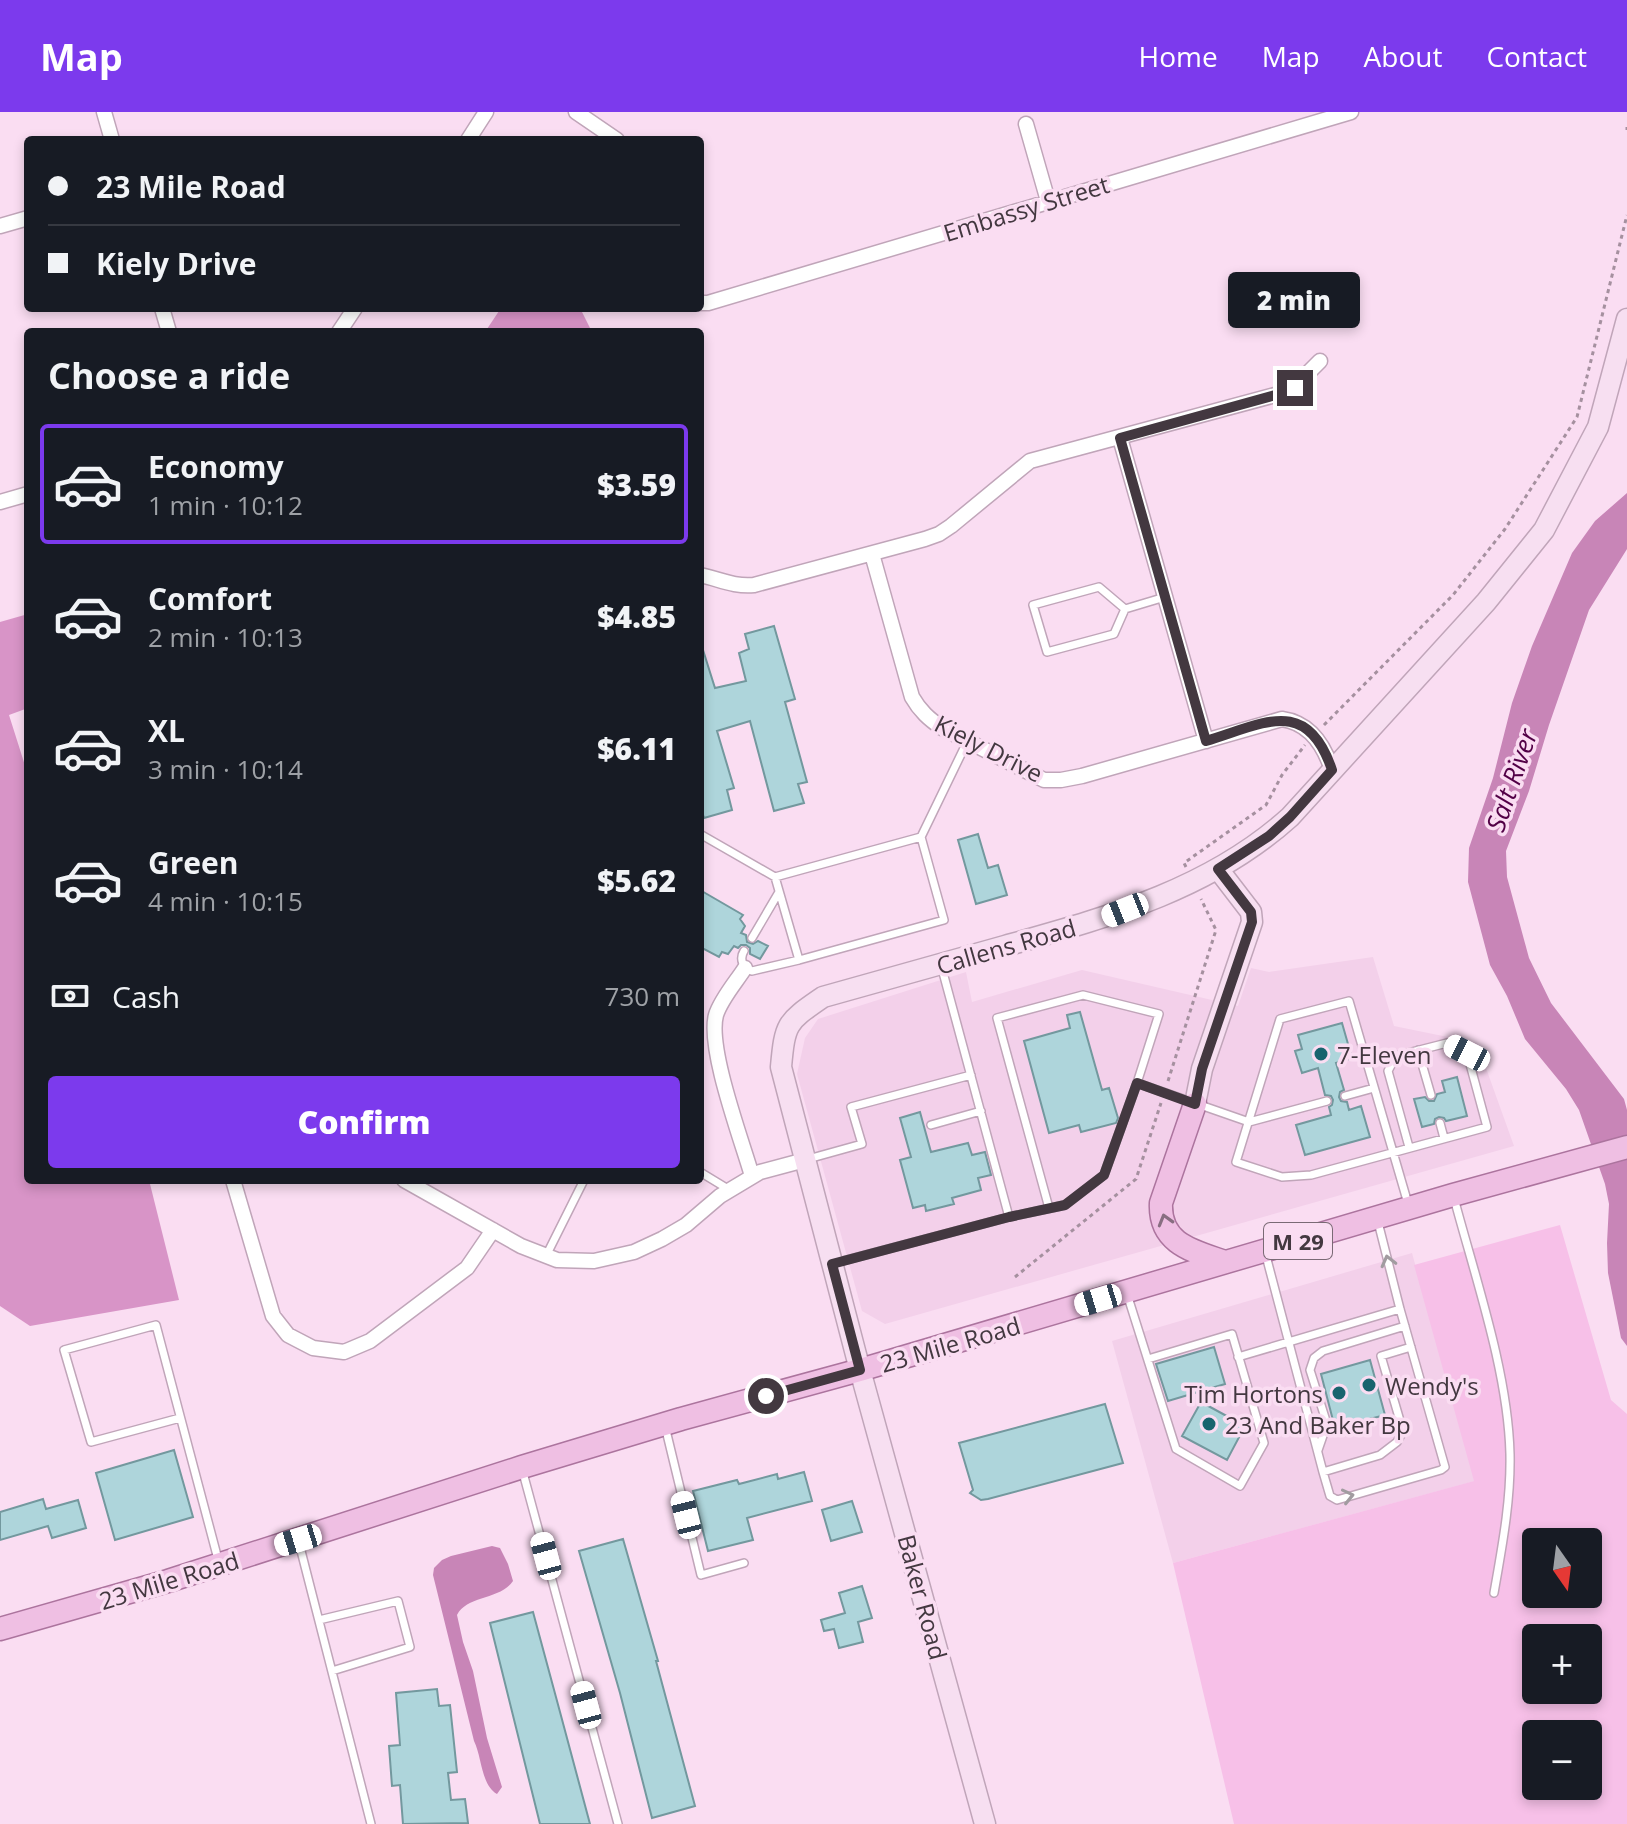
<!DOCTYPE html>
<meta charset="utf-8">
<style>
body{margin:0;font-family:"Open Sans",sans-serif;background:#20242c;color:#f1f3f6;height:100vh;display:flex;flex-direction:column;font-size:30px;white-space:nowrap}
*{box-sizing:border-box;margin:0}
p{font-size:26px;color:#9ea1a6}
.icon{flex:none;width:44px;height:44px;fill:none;stroke:currentColor;stroke-width:2;stroke-linecap:round;stroke-linejoin:round}
.map{position:relative;flex:1;overflow:hidden}
.side{position:absolute;left:24px;top:216px;width:680px;height:856px;display:flex;flex-direction:column;background:#171b24;border-radius:8px;box-shadow:0 4px 12px #0003}
.side>*{flex:none}
.guide{position:absolute;left:24px;top:24px;width:680px;height:176px;border-radius:8px;box-shadow:0 4px 12px #0003;display:grid;align-content:center;height:176px;padding:0 24px;background:#171b24}
.needle{width:52px;rotate:166deg}
.fabs{position:absolute;left:1522px;top:1416px;display:grid;gap:16px}
.fabs a{display:grid;place-items:center;width:80px;height:80px;border-radius:8px;background:#171b24;box-shadow:0 4px 12px #0003;font-size:40px}
.end{position:absolute;width:36px;height:36px;margin:-18px;border:10px solid #433840;background:#fff;box-shadow:0 0 0 4px #fff}
.from{border-radius:50%}
.bubble{position:absolute;height:56px;border-radius:8px;background:#171b24;box-shadow:0 4px 12px #0003;font-size:26px;font-weight:800;line-height:56px;text-align:center}
.car{position:absolute;width:24px;height:48px;margin:-24px -12px;border-radius:10px;box-shadow:0 0 6px 2px #0007;background:linear-gradient(#fff 24%,#345 0 40%,#fff 0 76%,#345 0 86%,#fff 0)}
.guide b{display:flex;align-items:center;gap:28px;height:76px;font-size:30px}
.guide b+b{border-top:2px solid #363941}
.guide i{width:20px;height:20px;background:#f1f3f6}
ul{padding:0;list-style:none}
li{display:flex;align-items:center;gap:24px;height:120px;margin:0 16px 12px;padding:0 8px;border:4px solid transparent;border-radius:8px}
li div{flex:1}
li b{display:block;font-size:30px}
li em{font-style:normal;font-weight:800}
li.selected{border-color:#7c3aed}
li>.icon{width:72px;height:72px;stroke-width:1.5}
h2{padding:0 24px;font-size:36px;line-height:96px}
.pay{display:flex;align-items:center;gap:20px;height:88px;padding:0 24px;font-size:30px}
.pay p{margin-inline-start:auto}
.button{display:flex;gap:16px;margin-top:auto;padding:16px 24px}
.button a{flex:1;height:92px;border-radius:8px;background:#7c3aed;color:#fff;font-size:32px;font-weight:800;line-height:92px;text-align:center}
header{display:flex;align-items:center;gap:48px;box-sizing:border-box;height:112px;padding:0 40px;background:#7c3aed;color:#fff}
header strong{font-size:38px}
nav{display:flex;gap:44px;margin-inline-start:auto;font-size:28px}
.map>svg:first-child{display:block}
</style>
<header>
<strong>Map</strong>
<nav><a>Home</a><a>Map</a><a>About</a><a>Contact</a></nav>
</header>
<div class="map">
<svg width="1627" height="1712" viewBox="0 0 1627 1712">
<rect width="100%" height="100%" fill="#faddf2"/>
<path fill="#f3d0ea" d="M1373 845 1394 914 1477 931 1514 1034 885 1212 862 1199 797 962 805 926 818 907 966 860 972 890 1082 858 1238 894 1251 856 1269 860Z
M1412 1141 1475 1369 1173 1451 1112 1229Z"/>
<path fill="#f7c0e8" fill-rule="evenodd" d="M1560 1113 1611 1288 1627 1302V1712H1234L1173 1451 1474 1369 1414 1153ZM1536 1430H1588V1482H1536ZM1536 1526H1588V1578H1536ZM1536 1622H1588V1674H1536Z"/>
<path fill="#d894c7" d="M501 196H580L592 220H485Z
M28 502V596L9 603 28 663V1068H149L179 1188 30 1214 0 1194V510Z"/>
<path fill="#c885b7" d="M1627 381V437L1589 498 1549 613 1529 679 1506 739 1507 765 1529 846 1551 891 1624 987 1627 998V1234L1621 1226 1608 1161 1607 1131 1609 1092 1605 1072 1579 998 1566 977 1525 927 1507 884 1490 853 1468 770 1469 736 1493 666 1512 591 1532 534 1572 441 1595 409Z
M492 1434 500 1436 508 1452 513 1469C500 1488 467 1483 457 1503L463 1530 473 1559 487 1626 502 1675 497 1682C481 1673 482 1645 474 1629L433 1463 434 1456 442 1448 451 1444Z"/>
<path fill="#aed5db" stroke="#73989e" stroke-width="2" d="M774 514 795 587 785 590 807 670 798 672 804 691 774 699 750 609 717 619 734 676 727 678 732 698 704 706 700 693V539L703 538 715 576 746 569 739 541 749 537 745 522Z
M978 722 988 756 998 753 1007 783 976 792 958 728Z
M700 778 743 803 740 807 745 814 741 821 746 823 747 830 753 832 758 829 768 834 760 847 750 842V836L746 833H741L738 836 734 834 728 842 722 840 719 845 700 835Z
M1080 900 1102 978 1109 976 1118 1006 1116 1011 1081 1020 1079 1013 1049 1021 1024 929 1070 916 1067 903Z
M1342 911 1352 946 1336 951 1344 978 1340 980 1339 985 1341 989 1347 990 1349 998 1361 994 1370 1025 1305 1043 1296 1013 1331 1003 1329 995 1332 993 1333 988 1331 984 1325 983 1318 956 1302 961 1295 939 1302 937 1298 923Z
M1457 965 1467 1004 1446 1009 1444 1006 1439 1005 1435 1007 1434 1012 1422 1015 1414 987 1425 985 1429 989H1434L1437 982 1445 980 1442 969Z
M920 1000 931 1040 968 1031 972 1043 985 1040 991 1063 978 1066 981 1078 952 1086 954 1092 926 1099 925 1093 913 1096 900 1048 911 1045 900 1006Z
M1214 1235 1225 1272 1168 1289 1156 1252Z
M1370 1248 1385 1303 1335 1316 1321 1262Z
M1201 1290 1245 1314 1227 1348 1182 1324Z
M1105 1292 1123 1351 988 1387 981 1388 970 1381 973 1378 959 1331Z
M174 1338 193 1405 115 1428 96 1361Z
M804 1360 812 1389 747 1406 753 1428 708 1439 693 1379 737 1368 739 1372 777 1362 778 1367Z
M43 1387 46 1397 78 1388 86 1416 52 1426 48 1414 0 1428V1400Z
M852 1389 862 1420 831 1429 822 1398Z
M623 1427 658 1549H656L695 1694 652 1706 620 1581 579 1439Z
M862 1474 872 1506 858 1510 863 1530 839 1536 834 1517 824 1519 821 1508 845 1501 839 1481Z
M533 1500 560 1600 590 1712H540L490 1511Z
M437 1577 439 1594 450 1593 457 1660 448 1661 451 1688 465 1687 468 1711 403 1712 400 1673 392 1674 389 1634 400 1633 396 1581Z"/>
<g fill="none" stroke-linecap="round" stroke-linejoin="round">
<g stroke="#c0a5b9" stroke-width="10">
<path id="lane" d="M1125 497 1099 475 1033 493 1047 540 1114 522 1125 497 1165 485
M700 722 775 765
M921 725 775 765 799 848 944 808 921 725 967 630
M752 826 779 780
M744 839C739 847 743 857 752 859L799 848
M941 853 1009 1105
M1418 938 1431 983
M1345 984 1374 976
M1440 1011 1444 1026
M931 1013 981 999
M1409 1035 1388 959 1396 944 1447 931 1467 941 1487 1015 1311 1063 1282 1065 1236 1050 1280 907 1349 889 1409 1095
M808 1047 862 1032 851 995 971 963
M700 1060 728 1077
M1454 1086C1475 1165 1508 1260 1510 1342 1511 1389 1502 1435 1494 1481
M1049 1096 997 906 1083 883 1159 902 1137 971
M1265 1140 1323 1360 1330 1384 1337 1388 1441 1358 1445 1355 1400 1197 1378 1110
M546 1144 584 1068
M835 1151 1009 1105 1065 1093 1104 1063 1137 971 1249 1010 1327 989
M1127 1182 1176 1337 1240 1374 1264 1331 1232 1222 1148 1247
M1238 1245 1400 1197
M180 1306 91 1330 64 1238 156 1213 219 1451
M665 1314 701 1463 744 1451
M1318 1338 1327 1312 1310 1258 1314 1246 1323 1239 1405 1214
M522 1357 618 1712
M1323 1360 1380 1343 1397 1330 1403 1319 1381 1244 1411 1235
M299 1431 371 1712
M319 1508 398 1489 410 1535 332 1559"/>
</g>
<g stroke="#c0a5b9" stroke-width="17">
<path id="street" d="M104 0 112 28
M576 0 617 28
M1026 12 1048 89
M468 28 486 0
M0 114 28 106
M700 191H708L1351 0
M162 196 169 220
M339 220 355 196
M1120 326 1206 629
M0 390 28 382
M872 442 912 585C920 599 929 607 942 616L1044 668H1061L1082 664 1282 607C1310 611 1324 633 1332 658
M700 463C719 467 734 475 754 473L925 427 939 422 951 414 1030 349 1290 279 1320 249
M745 856C736 870 721 887 716 903 707 936 742 1029 752 1064
M233 1068 273 1204 288 1223 313 1236 344 1240 370 1229 467 1156 493 1118
M404 1068 521 1134 557 1148 594 1149 634 1140 662 1127 686 1113 720 1084 760 1060 805 1048"/>
</g>
<g stroke="#c0a5b9" stroke-width="23">
<path id="secondary" d="M1195 992 1202 957 1252 810 1251 800 1218 757
M985 1712 860 1258 781 955C785 910 787 910 823 885 884 868 944 851 1005 834 1108 805 1209 778 1290 705L1486 490 1544 418 1598 315 1627 207"/>
</g>
<g stroke="#ac749e" stroke-width="25">
<path id="primary" d="M1195 992 1161 1091C1159 1132 1193 1139 1225 1150
M0 1517 168 1469 522 1355 681 1307 860 1258 1453 1083 1627 1035"/>
</g>
<path stroke="#a5909f" stroke-width="3" stroke-dasharray="4 4" stroke-linecap="butt" d="M1627 15V18
M1324 613 1453 483 1505 417 1577 305 1627 103
M1186 755 1184 751 1266 693 1282 663 1305 633
M1168 969 1216 818 1201 787
M1015 1165 1136 1067 1161 991"/>
<use href="#lane" stroke="#fff" stroke-width="7"/>
<use href="#street" stroke="#fff" stroke-width="14"/>
<use href="#secondary" stroke="#f7dff1" stroke-width="20"/>
<use href="#primary" stroke="#efbfe3" stroke-width="22"/>
</g>
<defs><path id="oneway-chevron" d="M-2-3.5L2.5 0L-2 3.5" fill="none" stroke-width="1.6" stroke-linecap="round" stroke-linejoin="round" transform="scale(2)"/></defs>
<use stroke="#886e81" href="#oneway-chevron" transform="translate(1165 1108) rotate(-106)"/>
<g stroke="#a19ca0">
<use href="#oneway-chevron" transform="translate(1388 1149) rotate(-104)"/>
<use href="#oneway-chevron" transform="translate(1348 1384) rotate(-13)"/>
</g>
<g fill="none" stroke-linecap="round" stroke-linejoin="round">
<path stroke="#433840" stroke-width="10" d="M766 1284 860 1258 832 1152 1009 1105 1065 1093 1104 1063 1137 971 1195 992 1202 957 1252 810 1251 800 1218 757 1269 724 1290 705 1332 658C1307 583 1263 612 1206 629L1120 326 1290 279 1295 276"/>
</g>
<g fill="#18646e" stroke="#faddf2" stroke-width="3">
<circle cx="1321" cy="942" r="8"/>
<circle cx="1369" cy="1273" r="8"/>
<circle cx="1339" cy="1281" r="8"/>
<circle cx="1209" cy="1312" r="8"/>
</g>
<g text-anchor="middle" dominant-baseline="central" stroke-width="7" stroke-linejoin="round" paint-order="stroke">
<rect fill="#faddf2" stroke="#7a6a75" stroke-width="2" x="1264" y="1111" width="68" height="36" rx="6"/>
<g font-size="22" font-weight="bold" fill="#433840">
<text x="1298" y="1129">M 29</text>
</g>
<g font-size="24" fill="#433840" stroke="#faddf2">
<text transform="translate(1026 96) rotate(-17)">Embassy Street</text>
<text transform="translate(989 636) rotate(27)">Kiely Drive</text>
<text transform="translate(1006 834) rotate(-16)">Callens Road</text>
<text transform="translate(950 1232) rotate(-16)">23 Mile Road</text>
<text transform="translate(169 1468) rotate(-17)">23 Mile Road</text>
<text transform="translate(923 1485) rotate(75)">Baker Road</text>
</g>
<g font-size="24" fill="#433840" stroke="#faddf2" text-anchor="start">
<text x="1337" y="942">7-Eleven</text>
<text x="1385" y="1273">Wendy's</text>
<text x="1323" y="1281" text-anchor="end">Tim Hortons</text>
<text x="1225" y="1312">23 And Baker Bp</text>
</g>
<g font-size="26" font-style="italic" fill="#520046" stroke="#faddf2">
<text transform="translate(1511 668) rotate(-71)">Salt River</text>
</g>
</g>
</svg>
<div class="fabs">
<a><svg class="needle" viewBox="-14 -14 28 28"><path d="M0-13l5 13h-10z" fill="#e53935"/><path d="M0 13l5-13h-10z" fill="#9ea1a6"/></svg></a>
<a>+</a>
<a>−</a>
</div>
<i class="end from" style="left:766px;top:1284px"></i>
<i class="end" style="left:1295px;top:276px"></i>
<div class="bubble" style="left:1228px;top:160px;width:132px">2 min</div>
<i class="car" style="left:1125px;top:798px;rotate:248deg"></i>
<i class="car" style="left:1467px;top:941px;rotate:297deg"></i>
<i class="car" style="left:1098px;top:1188px;rotate:253deg"></i>
<i class="car" style="left:686px;top:1403px;rotate:346deg"></i>
<i class="car" style="left:298px;top:1428px;rotate:253deg"></i>
<i class="car" style="left:546px;top:1444px;rotate:345deg"></i>
<i class="car" style="left:586px;top:1593px;rotate:345deg"></i>
<div class="guide">
<b><i class="from"></i>23 Mile Road</b>
<b><i></i>Kiely Drive</b>
</div>
<section class="side">
<h2>Choose a ride</h2>
<ul>
<li class="selected"><svg class="icon" aria-label="car" viewBox="0 0 24 24"><path d="M5 17H2v-5l4-1 3-4h7l3 4 3 1v5h-3M9 17h6M6 11h13"/><circle cx="7" cy="17" r="2"/><circle cx="17" cy="17" r="2"/></svg><div><b>Economy</b><p>1 min · 10:12</p></div><em>$3.59</em></li>
<li><svg class="icon" aria-label="car" viewBox="0 0 24 24"><path d="M5 17H2v-5l4-1 3-4h7l3 4 3 1v5h-3M9 17h6M6 11h13"/><circle cx="7" cy="17" r="2"/><circle cx="17" cy="17" r="2"/></svg><div><b>Comfort</b><p>2 min · 10:13</p></div><em>$4.85</em></li>
<li><svg class="icon" aria-label="car" viewBox="0 0 24 24"><path d="M5 17H2v-5l4-1 3-4h7l3 4 3 1v5h-3M9 17h6M6 11h13"/><circle cx="7" cy="17" r="2"/><circle cx="17" cy="17" r="2"/></svg><div><b>XL</b><p>3 min · 10:14</p></div><em>$6.11</em></li>
<li><svg class="icon" aria-label="car" viewBox="0 0 24 24"><path d="M5 17H2v-5l4-1 3-4h7l3 4 3 1v5h-3M9 17h6M6 11h13"/><circle cx="7" cy="17" r="2"/><circle cx="17" cy="17" r="2"/></svg><div><b>Green</b><p>4 min · 10:15</p></div><em>$5.62</em></li>
</ul>
<div class="pay"><svg class="icon" aria-label="cash" viewBox="0 0 24 24"><path d="M3 7h18v10H3z"/><circle cx="12" cy="12" r="2"/></svg>Cash<p>730 m</p></div>
<div class="button"><a>Confirm</a></div>
</section>
</div>
